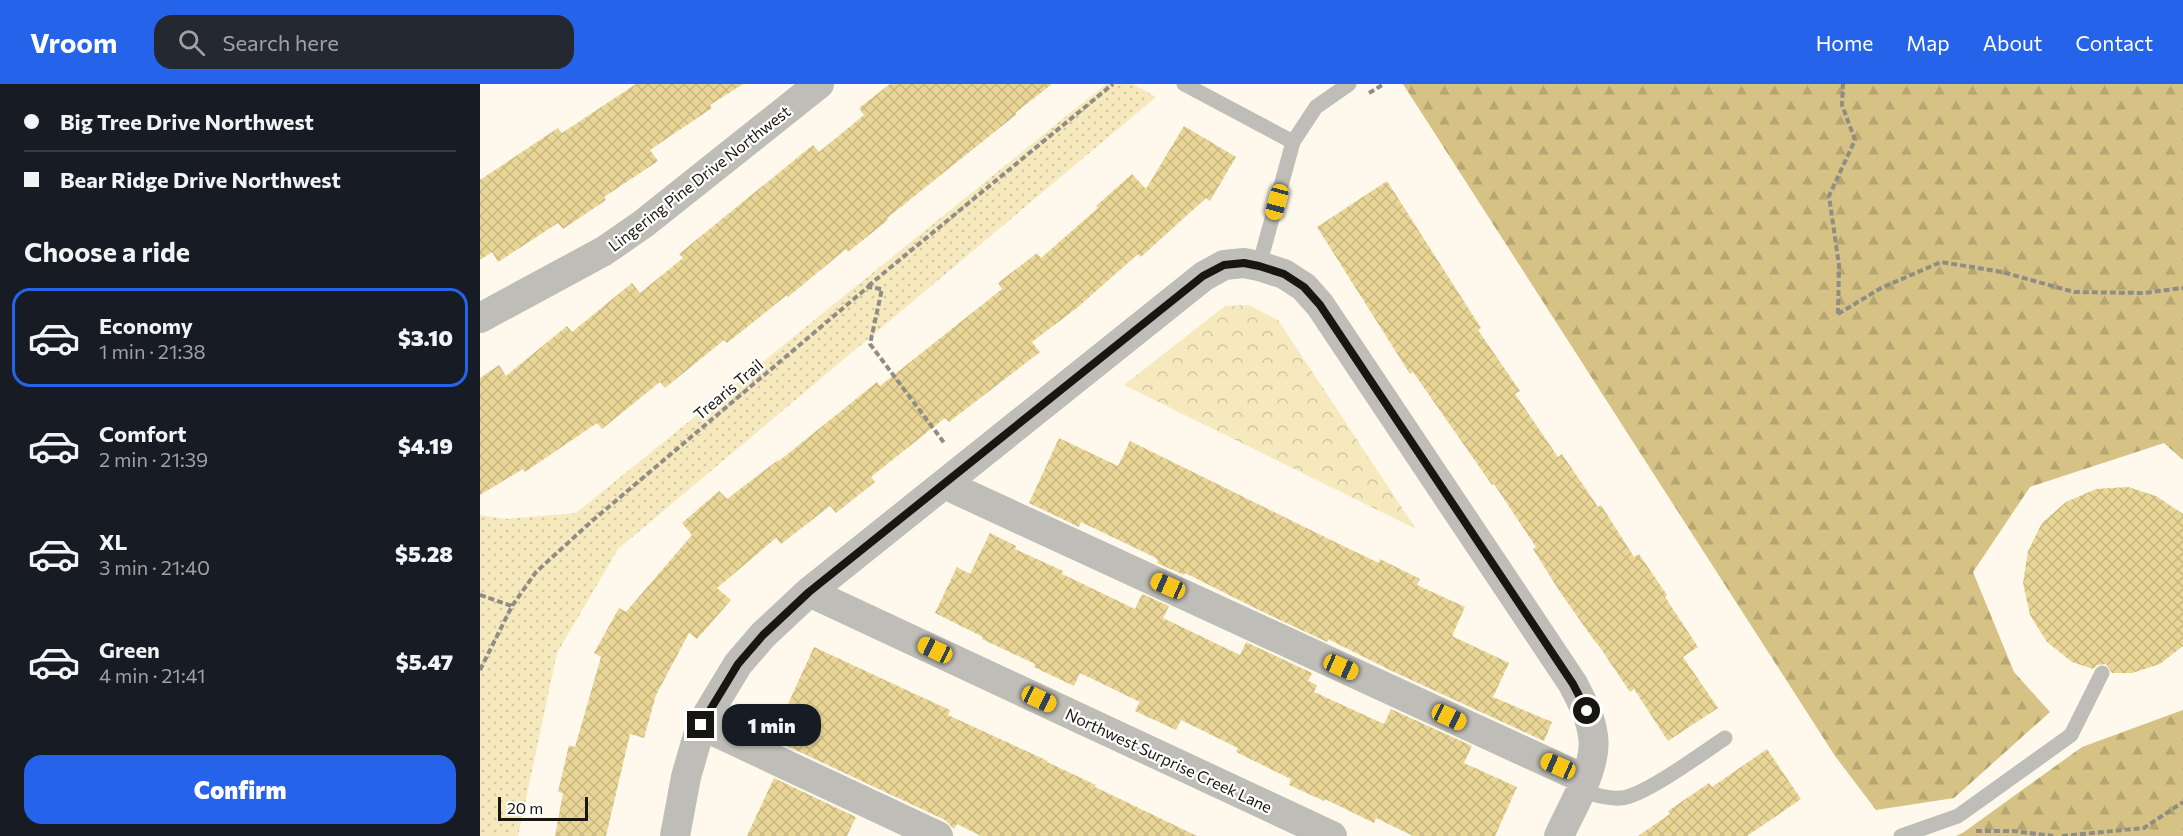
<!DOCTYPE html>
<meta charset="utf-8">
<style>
body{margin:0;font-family:Commissioner,sans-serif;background:#242831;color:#f1f3f6;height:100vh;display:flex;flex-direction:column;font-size:22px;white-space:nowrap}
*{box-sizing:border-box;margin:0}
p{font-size:20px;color:#9ea1a6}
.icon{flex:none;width:33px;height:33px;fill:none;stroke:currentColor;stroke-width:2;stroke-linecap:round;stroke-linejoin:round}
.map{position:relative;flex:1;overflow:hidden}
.details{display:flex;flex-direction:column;background:#171b24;width:480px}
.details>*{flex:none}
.guide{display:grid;align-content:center;height:132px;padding:0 24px;background:#171b24}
.scale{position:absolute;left:18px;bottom:15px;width:90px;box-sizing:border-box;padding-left:6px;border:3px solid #171611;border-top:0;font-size:16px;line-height:21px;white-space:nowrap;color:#171611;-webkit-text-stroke:4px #fff;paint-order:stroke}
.end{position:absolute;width:27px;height:27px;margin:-14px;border:8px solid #171611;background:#fff;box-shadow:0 0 0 3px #fff}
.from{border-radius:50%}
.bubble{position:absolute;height:42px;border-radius:18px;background:#171b24;box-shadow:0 2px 4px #0004;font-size:20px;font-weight:800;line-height:42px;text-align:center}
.car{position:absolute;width:18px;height:36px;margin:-18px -9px;border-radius:8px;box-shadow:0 0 4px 2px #0007;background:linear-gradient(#f5c518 24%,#345 0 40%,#f5c518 0 76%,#345 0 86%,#f5c518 0)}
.guide b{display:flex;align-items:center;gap:21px;height:57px;font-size:22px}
.guide b+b{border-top:2px solid #363941}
.guide i{width:15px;height:15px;background:#f1f3f6}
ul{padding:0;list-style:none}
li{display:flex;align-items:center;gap:18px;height:99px;margin:0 12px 9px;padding:0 12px;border:3px solid transparent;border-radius:18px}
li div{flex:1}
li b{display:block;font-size:22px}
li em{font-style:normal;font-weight:800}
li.on{border-color:#2563eb}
li>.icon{width:54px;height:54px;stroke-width:1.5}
h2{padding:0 24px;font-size:27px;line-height:72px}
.button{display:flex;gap:12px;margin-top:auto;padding:12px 24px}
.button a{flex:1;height:69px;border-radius:18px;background:#2563eb;color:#fff;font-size:24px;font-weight:800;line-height:69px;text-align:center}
header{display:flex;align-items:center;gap:36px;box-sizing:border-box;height:84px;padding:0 30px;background:#2563eb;color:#fff}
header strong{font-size:28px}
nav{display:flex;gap:33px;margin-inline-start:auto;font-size:21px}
.search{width:420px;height:54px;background:#242831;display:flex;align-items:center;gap:15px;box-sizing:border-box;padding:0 21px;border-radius:18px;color:#9ea1a6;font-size:22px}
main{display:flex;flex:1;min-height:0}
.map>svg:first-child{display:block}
</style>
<header>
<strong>Vroom</strong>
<div class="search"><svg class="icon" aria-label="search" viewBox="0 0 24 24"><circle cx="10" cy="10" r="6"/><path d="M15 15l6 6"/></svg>Search here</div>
<nav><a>Home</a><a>Map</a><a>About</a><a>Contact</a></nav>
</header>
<main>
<section class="details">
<div class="guide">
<b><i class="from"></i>Big Tree Drive Northwest</b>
<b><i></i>Bear Ridge Drive Northwest</b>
</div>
<h2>Choose a ride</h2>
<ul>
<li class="on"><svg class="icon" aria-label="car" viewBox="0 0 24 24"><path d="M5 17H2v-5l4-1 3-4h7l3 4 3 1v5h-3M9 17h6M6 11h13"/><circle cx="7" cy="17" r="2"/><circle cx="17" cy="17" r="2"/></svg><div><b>Economy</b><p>1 min · 21:38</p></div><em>$3.10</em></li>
<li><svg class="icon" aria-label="car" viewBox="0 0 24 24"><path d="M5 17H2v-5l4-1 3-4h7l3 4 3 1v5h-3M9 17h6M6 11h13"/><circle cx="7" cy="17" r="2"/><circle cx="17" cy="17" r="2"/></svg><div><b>Comfort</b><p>2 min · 21:39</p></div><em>$4.19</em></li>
<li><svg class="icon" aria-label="car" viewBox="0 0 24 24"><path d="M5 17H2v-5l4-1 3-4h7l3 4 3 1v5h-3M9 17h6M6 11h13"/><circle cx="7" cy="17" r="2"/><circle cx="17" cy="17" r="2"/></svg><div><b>XL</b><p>3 min · 21:40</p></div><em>$5.28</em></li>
<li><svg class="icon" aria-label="car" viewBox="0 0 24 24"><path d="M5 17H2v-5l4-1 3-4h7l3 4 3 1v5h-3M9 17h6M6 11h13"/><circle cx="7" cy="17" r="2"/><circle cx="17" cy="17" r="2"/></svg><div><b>Green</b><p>4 min · 21:41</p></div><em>$5.47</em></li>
</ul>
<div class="button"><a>Confirm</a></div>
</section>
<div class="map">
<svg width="1703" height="752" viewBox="0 0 1703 752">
<defs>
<pattern id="grass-dots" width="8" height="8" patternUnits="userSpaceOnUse" patternTransform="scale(1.5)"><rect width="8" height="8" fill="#f6e9bd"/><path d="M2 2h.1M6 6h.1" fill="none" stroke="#d2c7a1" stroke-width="1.8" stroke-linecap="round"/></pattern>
<pattern id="forest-firs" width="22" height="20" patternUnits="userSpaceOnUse" patternTransform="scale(1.5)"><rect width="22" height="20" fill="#d5c284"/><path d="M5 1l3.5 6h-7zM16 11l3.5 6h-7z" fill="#b6a671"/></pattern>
<pattern id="park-crowns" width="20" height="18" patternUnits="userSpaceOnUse" patternTransform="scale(1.5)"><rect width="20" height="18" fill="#f6e9bd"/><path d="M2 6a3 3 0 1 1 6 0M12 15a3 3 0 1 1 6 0" fill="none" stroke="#d2c7a1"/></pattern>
<pattern id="building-cross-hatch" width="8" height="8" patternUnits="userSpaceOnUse" patternTransform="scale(1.5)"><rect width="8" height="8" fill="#e9d697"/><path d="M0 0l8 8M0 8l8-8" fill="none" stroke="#c7b781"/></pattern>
</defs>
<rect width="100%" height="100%" fill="#fef9ec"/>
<path fill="url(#grass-dots)" d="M626 0H653L676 13 138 465 77 569 38 752H0V431L25 435 96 429Z"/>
<path fill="url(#forest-firs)" d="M923 0H1703V376L1684 359 1550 403 1493 488 1534 588 1570 628 1474 714 1396 726 1355 672Z
M1703 626V752H1476L1484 748 1602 663Z"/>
<path fill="url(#park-crowns)" d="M769 221 798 236 936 445 644 301 745 222Z"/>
<path fill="url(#building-cross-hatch)" d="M156 0H263L230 21 232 24 170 66 178 77 124 113 126 116 83 145 78 139 18 178 12 168 0 176V96L78 44 82 49Z
M410 0H572L535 29 537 30 407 134 408 136 368 168 366 165 308 213 307 211 247 259 244 256 185 304 180 298 122 345 117 339 45 388 43 385 0 411V294L19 281 26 292 87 242 92 248 152 199 160 209 203 174 199 170 333 61 339 68 384 31 379 24Z
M704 42 756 73 730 117 726 114 661 173 658 170 598 223 552 258 560 268 469 338 465 334 391 393 395 398 356 429 350 422 301 460 296 454 237 504 251 516 217 555 209 549 176 611 164 654 150 650 126 752H75L83 709 78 708 89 661 95 663 121 573 114 569 139 524 146 528 212 451 202 439 239 407 247 415 298 376 299 377 397 298 400 302 522 205 518 199 557 169 561 174 618 124 616 122 652 90 666 105Z
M907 97 1001 244 998 246 1040 307 1035 310 1078 373 1082 370 1118 423 1121 421 1154 473 1159 470 1187 511 1185 513 1218 563 1203 573 1238 624 1188 657 1154 605 1150 608 1117 559H1116L1080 508 1053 465 1056 463 1014 400 1012 401 933 288 930 290 837 143Z
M579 354 638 382 650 357 861 461 899 479 900 475 940 495 937 501 985 523 972 552 1029 579 1013 613 1072 638 1064 657 914 588 848 555 847 558 781 527 705 489 704 491 677 479 678 476 674 473 601 438 599 443 549 419Z
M1648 403 1676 412 1703 430V562L1680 580 1652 589H1632L1626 580 1617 581 1613 585 1592 578 1567 558 1550 531 1543 499 1548 467 1562 439 1586 418 1616 405Z
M510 449 536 462 535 465 583 487 582 490 655 525 662 510 689 522 683 534 760 571 766 558 832 589 828 597 837 601 834 608 904 640 911 625 992 662 984 679 1037 703 1015 752H933L896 734 894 739 845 715 844 717 809 701 811 695 756 668 758 664 701 636 696 646 655 627 660 618 600 589 594 602 554 583 555 580 502 555 503 553 455 529 477 483 490 490Z
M334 563 435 610 470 626 468 631 568 677 567 678 616 701 615 703 717 752H501L477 740 474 745 465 736 292 655Z
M1287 665 1321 715 1267 752H1158L1190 730 1188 727 1229 699 1232 703Z
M294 694 376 733 367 752H267Z"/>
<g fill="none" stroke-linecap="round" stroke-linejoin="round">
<path stroke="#908d84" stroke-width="4" stroke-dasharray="6 3" stroke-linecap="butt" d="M889 9 904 0
M388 202 633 0
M1358 230 1401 204 1461 178 1522 188 1594 208 1663 209 1703 204
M1358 230 1359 181 1349 112 1375 56 1362 21 1363 0
M0 511 32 522
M0 586 32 522 56 488 112 437 388 203 402 205 390 260 465 360
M1496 747H1533L1573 752
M1582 752 1664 744 1703 718"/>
<path stroke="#bfbdb7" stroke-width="15" d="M704 0 813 58 779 182
M813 58 836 23 869 0
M1100 706C1113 710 1126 715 1141 714 1163 713 1224 668 1245 654
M1421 752 1478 732 1591 651 1622 589"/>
<path stroke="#bfbdb7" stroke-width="30" d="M0 234 124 167 163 140 339 0
M464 400 1104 695
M329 508 852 752
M221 641 458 752
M195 752 206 693 221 641 258 580 283 551 329 508 724 192 744 181 764 179 779 182 804 190 824 203 840 221 1093 600C1101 616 1111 633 1113 652 1118 682 1091 725 1079 752"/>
</g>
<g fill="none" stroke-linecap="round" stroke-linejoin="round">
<path stroke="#171611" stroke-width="8" d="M221 641 258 580 283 551 329 508 723 192 744 181 764 179 779 182 804 190 824 203 840 221 1093 600 1107 627"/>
</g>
<g text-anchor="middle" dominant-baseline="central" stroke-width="4.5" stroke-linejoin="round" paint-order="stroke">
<g font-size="16" fill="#171611" stroke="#fff">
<text transform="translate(219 94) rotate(-38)">Lingering Pine Drive Northwest</text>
<text transform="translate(248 305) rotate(-40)">Trearis Trail</text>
<text transform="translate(689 676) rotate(25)">Northwest Surprise Creek Lane</text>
</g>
</g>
</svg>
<div class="scale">20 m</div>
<i class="end from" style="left:1107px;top:627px"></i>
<i class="end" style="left:221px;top:641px"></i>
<div class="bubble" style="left:242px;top:620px;width:99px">1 min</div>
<i class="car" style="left:797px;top:118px;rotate:195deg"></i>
<i class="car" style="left:688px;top:502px;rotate:294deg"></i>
<i class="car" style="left:455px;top:566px;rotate:295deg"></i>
<i class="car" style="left:861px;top:583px;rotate:114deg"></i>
<i class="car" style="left:559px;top:615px;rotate:115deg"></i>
<i class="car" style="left:969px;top:633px;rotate:115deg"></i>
<i class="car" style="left:1078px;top:682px;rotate:294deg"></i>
</div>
</main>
